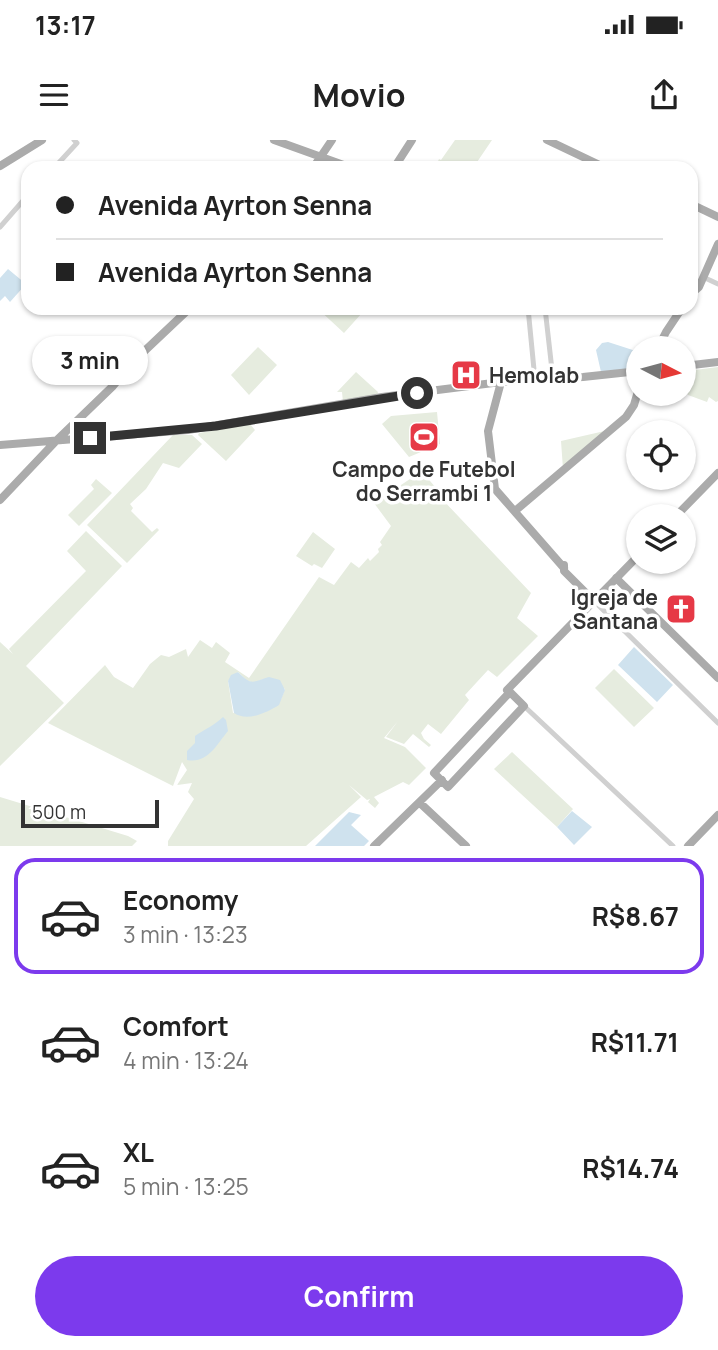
<!DOCTYPE html>
<meta charset="utf-8">
<style>
body{margin:0;font-family:Manrope,sans-serif;background:#f6f6f6;color:#222;height:100vh;display:flex;flex-direction:column;font-size:26px;white-space:nowrap}
*{box-sizing:border-box;margin:0}
p{font-size:23px;color:#767676}
.icon{flex:none;width:38px;height:38px;fill:none;stroke:currentColor;stroke-width:2;stroke-linecap:round;stroke-linejoin:round}
.map{position:relative;height:706px;overflow:hidden}
.panel{display:flex;flex-direction:column;background:#fff;flex:1}
.panel>*{flex:none}
.top-card{position:absolute;left:21px;top:21px;width:677px;height:154px;border-radius:21px;box-shadow:0 2px 5px #0004;display:grid;align-content:center;height:154px;padding:0 35px;background:#fff}
.needle{width:46px;rotate:96deg}
.buttons{position:absolute;left:626px;top:196px;display:grid;gap:14px}
.buttons a{display:grid;place-items:center;width:70px;height:70px;border-radius:50%;background:#fff;box-shadow:0 2px 5px #0004;font-size:35px}
.scale{position:absolute;left:21px;bottom:18px;width:138px;box-sizing:border-box;padding-left:7px;border:4px solid #333;border-top:0;font-size:19px;line-height:24px;white-space:nowrap;color:#333;-webkit-text-stroke:5px #fff;paint-order:stroke}
.end{position:absolute;width:32px;height:32px;margin:-16px;border:9px solid #333;background:#fff;box-shadow:0 0 0 4px #fff}
.from{border-radius:50%}
.bubble{position:absolute;height:49px;border-radius:24px;background:#fff;box-shadow:0 2px 5px #0004;font-size:23px;font-weight:700;line-height:49px;text-align:center}
.top-card b{display:flex;align-items:center;gap:24px;height:66px;font-size:26px}
.top-card b+b{border-top:2px solid #e0e0e0}
.top-card i{width:18px;height:18px;background:#222}
ul{padding:12px 0 0;list-style:none}
li{display:flex;align-items:center;gap:21px;height:116px;margin:0 14px 10px;padding:0 21px;border:4px solid transparent;border-radius:21px}
li div{flex:1}
li b{display:block;font-size:26px}
li em{font-style:normal;font-weight:700}
li.on{border-color:#7c3aed}
li>.icon{width:63px;height:63px;stroke-width:1.5}
.button{display:flex;gap:14px;margin-top:auto;padding:14px 35px}
.button a{flex:1;height:80px;border-radius:42px;background:#7c3aed;color:#fff;font-size:28px;font-weight:700;line-height:80px;text-align:center}
.status{display:flex;justify-content:space-between;align-items:center;height:49px;padding:0 35px;background:#fff;direction:ltr}
.status svg{height:19px;fill:currentColor}
header{display:flex;justify-content:space-between;align-items:center;height:91px;padding:0 35px;background:#fff;font-size:32px;font-weight:700}
.map>svg:first-child{display:block}
</style>
<div class="status"><b>13:17</b><svg viewBox="0 0 49 12"><path d="M0 12V9h3v3zM5 12V6h3v6zM10 12V3h3v9zM15 12V0h3v12zM26 1h20v11H26zM47 4h2v5h-2z"/></svg></div>
<header><svg class="icon" aria-label="menu" viewBox="0 0 24 24"><path d="M4 6h16M4 12h16M4 18h16"/></svg>Movio<svg class="icon" aria-label="share" viewBox="0 0 24 24"><path d="M12 15V3M7 8l5-5 5 5M5 13v7h14v-7"/></svg></header>
<div class="map">
<svg width="718" height="706" viewBox="0 0 718 706">
<rect width="100%" height="100%" fill="#fff"/>
<path fill="#e6ecdf" fill-rule="evenodd" d="M455 0H492L473 28H450L455 25 452 22 445 28 441 25 442 28H435L439 19 441 20Z
M317 168H356L362 173 344 193Z
M258 207 277 225 249 255 231 235Z
M718 227V261L716 262 709 257 707 262 688 255 685 249 690 237 684 248V231L689 235 687 231Z
M356 232 378 252 377 255 343 262 342 252H337Z
M437 272 440 304 409 317 382 284 391 276Z
M250 284 255 290 226 321 198 295 199 293Z
M609 290 563 329 561 301Z
M173 295H192L202 304 179 328 163 323 146 349 130 364 133 368 131 371 152 392 157 388 159 390 127 423 87 385Z
M419 333 424 334 443 356 441 358 531 453 517 478 538 496 497 537 488 530 465 555 469 560 441 594 428 584 421 593 424 599 431 605 429 607 413 594 404 604 386 597 398 581 384 598 405 607 426 628 409 645 403 642 374 657 379 663 375 668 368 662 370 659 367 660 349 645 361 657 306 706H168V701L194 659 188 652 192 643 177 645 187 630 182 622 173 646 48 583 105 525 114 537 133 548 150 524 161 515 169 517 186 509 188 517 200 500 212 508 216 502 230 513 225 522 249 538 319 437 334 445 351 422 359 428 368 418 370 421 379 412 378 409 382 405 380 402 391 386 374 363ZM238 532 247 541 256 543 263 539 285 549 281 559 233 573 228 541Z
M96 339 112 353 79 386 68 375 94 349 91 345Z
M86 391 122 426 26 526 64 563 0 626V502L13 514 9 509 86 431 67 411Z
M313 392 335 409 322 428 314 424 312 426 296 416Z
M614 529 654 568 634 587 595 548Z
M512 612 573 669 557 687 494 629Z
M0 657 128 696 137 701 132 706H0Z"/>
<path fill="#cfe2ee" d="M8 129 26 144 10 162 5 156 0 161V138Z
M608 202 639 212V227L601 232 596 210 602 203Z
M634 507 673 545 657 562 618 525Z
M238 532C252 546 252 542 269 537L280 540 285 550 279 565C266 573 247 582 234 573L228 541 231 535Z
M223 577 226 580 228 591C217 604 208 624 187 620V611L195 603V596C205 589 215 585 223 577Z
M572 671 592 687 574 705 557 687Z
M349 672 361 675 351 685 369 701 364 706H315Z"/>
<g fill="none" stroke-linecap="round" stroke-linejoin="round">
<path stroke="#d0d0d0" stroke-width="5" d="M54 28 77 3 74 0
M0 87 28 55
M703 137 718 144
M528 168 535 240
M545 168 553 239
M594 461 718 583
M524 566 673 706"/>
<path stroke="#ababab" stroke-width="8" d="M274 0 352 28
M547 0 606 28
M0 26 42 0
M313 28 332 0
M394 28 412 0
M691 64 718 77
M691 154 699 147 718 104
M691 160H692
M658 208 666 192 682 168
M684 226 718 222
M501 242 488 291 495 349 564 428
M0 305 188 290 382 257 501 242 583 237 639 231
M0 360 56 301 113 246 136 219 190 168
M515 371 626 277 634 265 639 248
M676 376 718 333
M564 425V431L594 461
M616 438 718 538
M510 552 434 633 448 647 524 566 510 552 507 550 639 415
M420 663 466 706
M374 706 442 640
M688 706 718 675"/>
</g>
<g fill="none" stroke-linecap="round" stroke-linejoin="round">
<path stroke="#333" stroke-width="9" d="M90 298 216 286 417 253"/>
</g>
<defs>
<g id="hospital-square" transform="scale(1.575)"><rect x="-9" y="-9" width="18" height="18" rx="4" fill="#e63946" stroke="#fff"/><path d="M-5-5h3v3.5h4V-5h3V5h-3V1.5h-4V5h-3Z" fill="#fff"/></g>
<g id="stadium-square" transform="scale(1.575)"><rect x="-9" y="-9" width="18" height="18" rx="4" fill="#e63946" stroke="#fff"/><path d="M0-5a6.5 5 0 1 0 0 10a6.5 5 0 1 0 0-10ZM-3.5-1.8h7v3.6h-7Z" fill="#fff"/></g>
<g id="church-square" transform="scale(1.575)"><rect x="-9" y="-9" width="18" height="18" rx="4" fill="#e63946" stroke="#fff"/><path d="M-1.2-6h2.4v3.5h3.3v2.4h-3.3V6h-2.4V-.1h-3.3v-2.4h3.3Z" fill="#fff"/></g>
</defs>
<g fill-rule="evenodd">
<use href="#hospital-square" x="466" y="235"/>
<use href="#stadium-square" x="424" y="297"/>
<use href="#church-square" x="681" y="469"/>
</g>
<g text-anchor="middle" dominant-baseline="central" stroke-width="7" stroke-linejoin="round" paint-order="stroke">
<g font-size="21" font-weight="bold" fill="#333" stroke="#fff" text-anchor="start">
<text x="489" y="235">Hemolab</text>
<text x="424" y="329" text-anchor="middle">Campo de Futebol<tspan x="424" dy="24">do Serrambi 1</tspan></text>
<text x="658" y="457" text-anchor="end">Igreja de<tspan x="658" dy="24">Santana</tspan></text>
</g>
</g>
</svg>
<div class="buttons">
<a><svg class="needle" viewBox="-14 -14 28 28"><path d="M0-13l5 13h-10z" fill="#e53935"/><path d="M0 13l5-13h-10z" fill="#767676"/></svg></a>
<a><svg class="icon" aria-label="locate" viewBox="0 0 24 24"><circle cx="12" cy="12" r="6"/><path d="M12 2v4M12 18v4M2 12h4M18 12h4"/></svg></a>
<a><svg class="icon" aria-label="layers" viewBox="0 0 24 24"><path d="M12 4l9 5-9 5-9-5zM3 14l9 5 9-5"/></svg></a>
</div>
<div class="scale">500 m</div>
<i class="end from" style="left:417px;top:253px"></i>
<i class="end" style="left:90px;top:298px"></i>
<div class="bubble" style="left:32px;top:196px;width:116px">3 min</div>
<div class="top-card">
<b><i class="from"></i>Avenida Ayrton Senna</b>
<b><i></i>Avenida Ayrton Senna</b>
</div>
</div>
<section class="panel">
<ul>
<li class="on"><svg class="icon" aria-label="car" viewBox="0 0 24 24"><path d="M5 17H2v-5l4-1 3-4h7l3 4 3 1v5h-3M9 17h6M6 11h13"/><circle cx="7" cy="17" r="2"/><circle cx="17" cy="17" r="2"/></svg><div><b>Economy</b><p>3 min · 13:23</p></div><em>R$8.67</em></li>
<li><svg class="icon" aria-label="car" viewBox="0 0 24 24"><path d="M5 17H2v-5l4-1 3-4h7l3 4 3 1v5h-3M9 17h6M6 11h13"/><circle cx="7" cy="17" r="2"/><circle cx="17" cy="17" r="2"/></svg><div><b>Comfort</b><p>4 min · 13:24</p></div><em>R$11.71</em></li>
<li><svg class="icon" aria-label="car" viewBox="0 0 24 24"><path d="M5 17H2v-5l4-1 3-4h7l3 4 3 1v5h-3M9 17h6M6 11h13"/><circle cx="7" cy="17" r="2"/><circle cx="17" cy="17" r="2"/></svg><div><b>XL</b><p>5 min · 13:25</p></div><em>R$14.74</em></li>
</ul>
<div class="button"><a>Confirm</a></div>
</section>
